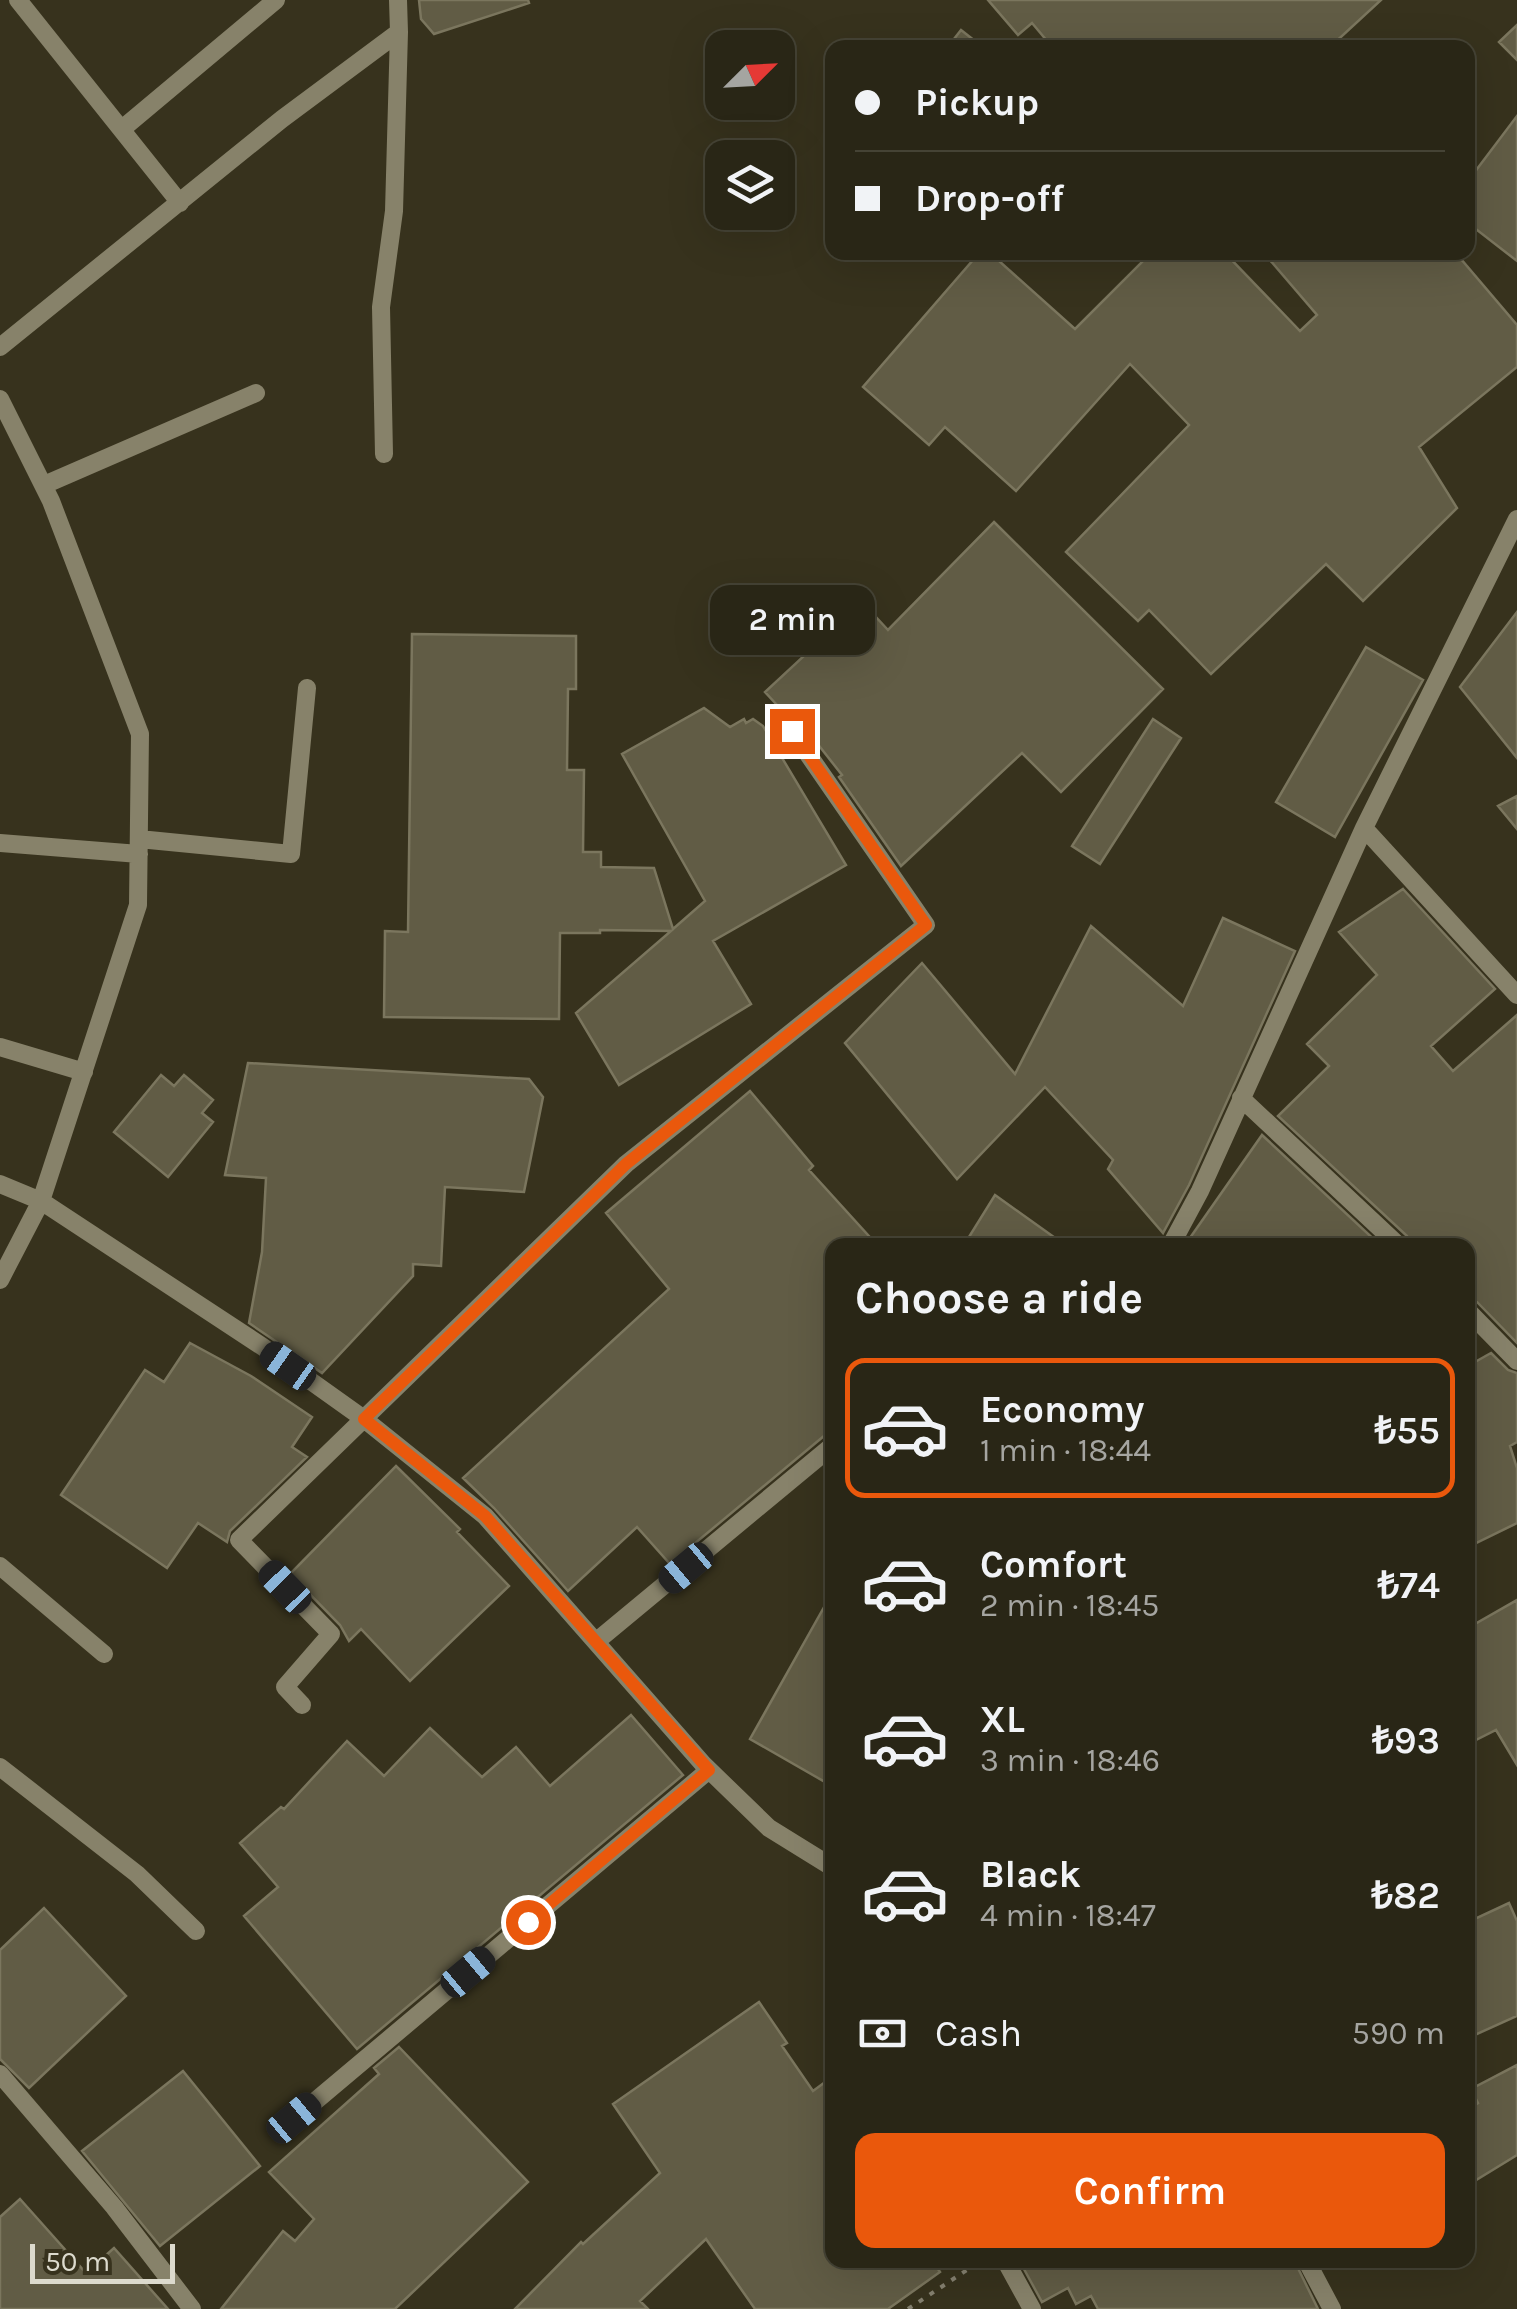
<!DOCTYPE html>
<meta charset="utf-8">
<style>
body{margin:0;font-family:Karla,sans-serif;background:#353223;color:#f1f3f6;height:100vh;display:flex;flex-direction:column;font-size:38px;white-space:nowrap}
*{box-sizing:border-box;margin:0}
p{font-size:32px;color:#a5a5a1}
.icon{flex:none;width:55px;height:55px;fill:none;stroke:currentColor;stroke-width:2;stroke-linecap:round;stroke-linejoin:round}
.map{position:relative;flex:1;overflow:hidden}
.sheet{position:absolute;left:825px;top:1238px;width:650px;height:1030px;display:flex;flex-direction:column;background:#292616;border-radius:20px;box-shadow:0 10px 40px #0002,0 0 0 2px #454335}
.sheet>*{flex:none}
.banner{position:absolute;left:825px;top:40px;width:650px;height:220px;border-radius:20px;box-shadow:0 10px 40px #0002,0 0 0 2px #454335;display:grid;align-content:center;height:220px;padding:0 30px;background:#292616}
.needle{width:65px;rotate:66deg}
.buttons{position:absolute;left:705px;top:30px;display:grid;gap:20px}
.buttons a{display:grid;place-items:center;width:90px;height:90px;border-radius:20px;background:#292616;box-shadow:0 10px 40px #0002,0 0 0 2px #454335;font-size:50px}
.scale{position:absolute;left:30px;bottom:25px;width:145px;box-sizing:border-box;padding-left:10px;border:5px solid #dcdacd;border-top:0;font-size:28px;line-height:35px;white-space:nowrap;color:#dcdacd;-webkit-text-stroke:8px #37321d;paint-order:stroke}
.end{position:absolute;width:45px;height:45px;margin:-22px;border:12px solid #ea580c;background:#fff;box-shadow:0 0 0 5px #fff}
.from{border-radius:50%}
.bubble{position:absolute;height:70px;border-radius:20px;background:#292616;box-shadow:0 10px 40px #0002,0 0 0 2px #454335;font-size:32px;font-weight:600;line-height:70px;text-align:center}
.car{position:absolute;width:30px;height:60px;margin:-30px -15px;border-radius:12px;box-shadow:0 0 8px 2px #0007;background:linear-gradient(#222 24%,#8ab4d8 0 40%,#222 0 76%,#8ab4d8 0 86%,#222 0)}
.banner b{display:flex;align-items:center;gap:35px;height:95px;font-size:38px}
.banner b+b{border-top:2px solid #454335}
.banner i{width:25px;height:25px;background:#f1f3f6}
ul{padding:0;list-style:none}
li{display:flex;align-items:center;gap:30px;height:140px;margin:0 20px 15px;padding:0 10px;border:5px solid transparent;border-radius:20px}
li div{flex:1}
li b{display:block;font-size:38px}
li em{font-style:normal;font-weight:600}
li.current{border-color:#ea580c}
li>.icon{width:90px;height:90px;stroke-width:1.5}
h2{padding:0 30px;font-size:45px;line-height:120px}
.pay{display:flex;align-items:center;gap:25px;height:110px;padding:0 30px;font-size:38px}
.pay p{margin-inline-start:auto}
.cta{display:flex;gap:20px;margin-top:auto;padding:20px 30px}
.cta a{flex:1;height:115px;border-radius:20px;background:#ea580c;color:#fff;font-size:40px;font-weight:600;line-height:115px;text-align:center}
.map>svg:first-child{display:block}
</style>
<div class="map">
<svg width="1517" height="2309" viewBox="0 0 1517 2309">
<rect width="100%" height="100%" fill="#37321d"/>
<path fill="#615c45" stroke="#7b765e" stroke-width="2.5" d="M419 0H528L529 3 434 34 421 19Z
M988 0H1381L1329 48H1053L1032 23 1018 35Z
M1517 25V60L1499 42Z
M961 30 984 48H947Z
M1517 116V261L1468 223V181Z
M980 252H989L1075 329 1152 252H1224L1300 331 1317 315 1263 252H1455L1517 325V367L1419 447 1457 508 1363 601 1326 564 1211 674 1149 610 1138 621 1066 552 1189 425 1130 364 1016 491 945 427 929 445 863 387Z
M994 522 1163 689 1061 792 1022 753 901 866 839 777 842 775 802 724 790 719 765 692 862 602 888 630Z
M1517 612V758L1460 687Z
M412 634 576 636V689H568L567 770H584L583 852H601V867L654 868 673 929 705 901 622 754 704 708 730 727 744 719 746 723 753 719 763 726 846 865 713 941 751 1004 619 1085 576 1013 671 931 600 930V933H560L559 1019 384 1017 385 931 408 932Z
M1366 647 1423 680 1335 837 1276 802Z
M1153 719 1181 738 1100 864 1072 846Z
M1517 796V829L1498 806Z
M1403 889 1495 989 1431 1046 1453 1071 1517 1015V1343L1477 1302 1468 1299V1245H1410L1407 1236 1278 1116 1329 1066 1307 1044 1377 975 1339 932Z
M1223 918 1295 951 1189 1185 1163 1233 1108 1169 1113 1160 1045 1087 957 1179 845 1043 922 963 1015 1074 1091 926 1183 1006Z
M248 1063 529 1079 543 1097 524 1192 445 1187 441 1266 413 1264V1276L322 1373 249 1323 262 1252 266 1178 225 1175Z
M161 1075 174 1086 184 1075 213 1100 202 1113 213 1122 168 1177 114 1132Z
M750 1091 813 1166 809 1170 877 1245H832V1434L824 1436 670 1564 637 1527 568 1591 494 1508 463 1478 669 1289 606 1213Z
M1262 1135 1380 1245H1185Z
M995 1195 1065 1245H964Z
M190 1343 251 1376 312 1417 292 1447 307 1457 230 1531 227 1542 198 1523 167 1568 61 1495 145 1370 164 1382Z
M1491 1353 1508 1370 1517 1373V1442L1510 1446 1517 1468V1523L1468 1547V1366Z
M396 1466 460 1529 457 1532 509 1586 410 1681 361 1629 349 1641 340 1625 290 1574Z
M832 1593V1786L750 1739Z
M1517 1600V1765L1496 1730 1468 1744V1628Z
M631 1715 683 1775 357 2049 244 1916 278 1887 240 1843 281 1807 284 1809 347 1741 384 1776 430 1728 482 1777 516 1747 550 1786Z
M1509 1903 1517 1921V2016L1468 2038V1922Z
M44 1908 126 1996 29 2088 0 2059V1950Z
M759 2002 787 2043 782 2046 813 2091 832 2077V2260H932L940 2272 888 2309H755L706 2239 640 2301 648 2309H515L581 2242 583 2244 660 2173 613 2104Z
M399 2047 528 2182 395 2309H221L283 2231 295 2241 314 2219 269 2172 379 2074 374 2068Z
M1517 2065V2155L1468 2185V2110L1478 2103 1471 2089Z
M183 2071 260 2166 160 2246 82 2151Z
M20 2199 86 2273 114 2248 168 2309H0V2217Z
M1019 2260H1294L1318 2309H1098L1091 2296 1076 2304 1068 2288 1042 2302Z"/>
<g fill="none" stroke-linecap="round" stroke-linejoin="round">
<path stroke="#858170" stroke-width="4" stroke-dasharray="5 8" stroke-linecap="butt" d="M908 2309 982 2260"/>
<path stroke="#87826a" stroke-width="18" d="M18 0 180 203
M122 129 276 0
M0 347 282 119 399 32 398 0
M0 399 51 501 140 734 138 905 41 1201 0 1280
M384 454 381 307 394 211 399 32
M44 485 256 393
M1364 828 1517 995
M139 839 291 854 307 688
M0 843 139 854
M0 1047 84 1072
M1241 1098 1398 1245
M0 1184 41 1201 263 1347 364 1419 485 1516 703 1764 769 1828 832 1867
M1171 1245 1200 1191 1364 828 1517 519
M1468 1311 1517 1361
M0 1566 104 1654
M598 1640 832 1446
M302 1705 285 1687 331 1634 239 1540 626 1164 926 925 792 731
M0 1767 137 1874 196 1931
M0 2074 114 2207 192 2309
M294 2119 709 1770
M1005 2260 1032 2309
M1306 2260 1332 2309"/>
</g>
<g fill="none" stroke-linecap="round" stroke-linejoin="round">
<path stroke="#ea580c" stroke-width="12" d="M528 1922 709 1770 485 1516 364 1419 626 1164 926 925 792 731"/>
</g>
</svg>
<div class="buttons">
<a><svg class="needle" viewBox="-14 -14 28 28"><path d="M0-13l5 13h-10z" fill="#e53935"/><path d="M0 13l5-13h-10z" fill="#a5a5a1"/></svg></a>
<a><svg class="icon" aria-label="layers" viewBox="0 0 24 24"><path d="M12 4l9 5-9 5-9-5zM3 14l9 5 9-5"/></svg></a>
</div>
<div class="scale">50 m</div>
<i class="end from" style="left:528px;top:1922px"></i>
<i class="end" style="left:792px;top:731px"></i>
<div class="bubble" style="left:710px;top:585px;width:165px">2 min</div>
<i class="car" style="left:288px;top:1366px;rotate:305deg"></i>
<i class="car" style="left:686px;top:1568px;rotate:230deg"></i>
<i class="car" style="left:285px;top:1587px;rotate:316deg"></i>
<i class="car" style="left:468px;top:1972px;rotate:50deg"></i>
<i class="car" style="left:294px;top:2118px;rotate:50deg"></i>
<div class="banner">
<b><i class="from"></i>Pickup</b>
<b><i></i>Drop-off</b>
</div>
<section class="sheet">
<h2>Choose a ride</h2>
<ul>
<li class="current"><svg class="icon" aria-label="car" viewBox="0 0 24 24"><path d="M5 17H2v-5l4-1 3-4h7l3 4 3 1v5h-3M9 17h6M6 11h13"/><circle cx="7" cy="17" r="2"/><circle cx="17" cy="17" r="2"/></svg><div><b>Economy</b><p>1 min · 18:44</p></div><em>₺55</em></li>
<li><svg class="icon" aria-label="car" viewBox="0 0 24 24"><path d="M5 17H2v-5l4-1 3-4h7l3 4 3 1v5h-3M9 17h6M6 11h13"/><circle cx="7" cy="17" r="2"/><circle cx="17" cy="17" r="2"/></svg><div><b>Comfort</b><p>2 min · 18:45</p></div><em>₺74</em></li>
<li><svg class="icon" aria-label="car" viewBox="0 0 24 24"><path d="M5 17H2v-5l4-1 3-4h7l3 4 3 1v5h-3M9 17h6M6 11h13"/><circle cx="7" cy="17" r="2"/><circle cx="17" cy="17" r="2"/></svg><div><b>XL</b><p>3 min · 18:46</p></div><em>₺93</em></li>
<li><svg class="icon" aria-label="car" viewBox="0 0 24 24"><path d="M5 17H2v-5l4-1 3-4h7l3 4 3 1v5h-3M9 17h6M6 11h13"/><circle cx="7" cy="17" r="2"/><circle cx="17" cy="17" r="2"/></svg><div><b>Black</b><p>4 min · 18:47</p></div><em>₺82</em></li>
</ul>
<div class="pay"><svg class="icon" aria-label="cash" viewBox="0 0 24 24"><path d="M3 7h18v10H3z"/><circle cx="12" cy="12" r="2"/></svg>Cash<p>590 m</p></div>
<div class="cta"><a>Confirm</a></div>
</section>
</div>
